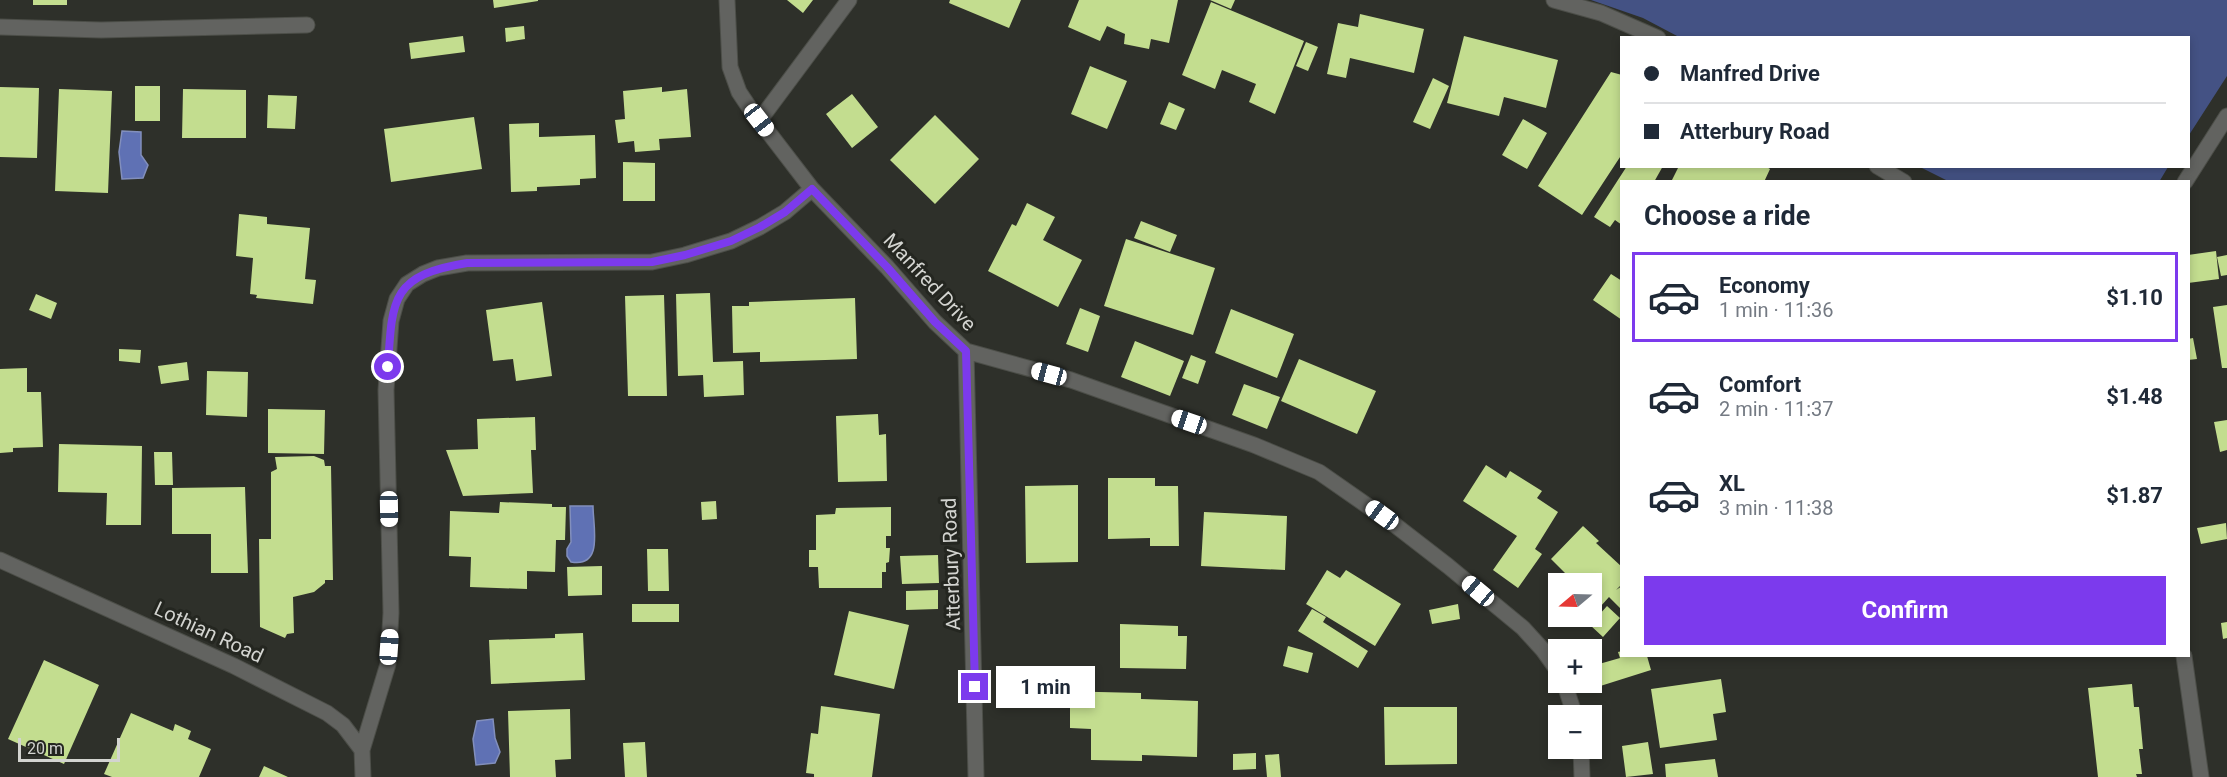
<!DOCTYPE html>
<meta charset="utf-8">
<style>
body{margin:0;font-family:Roboto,sans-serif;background:#f6f6f7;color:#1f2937;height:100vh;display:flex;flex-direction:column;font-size:22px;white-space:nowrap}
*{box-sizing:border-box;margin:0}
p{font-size:20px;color:#747a83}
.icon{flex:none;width:33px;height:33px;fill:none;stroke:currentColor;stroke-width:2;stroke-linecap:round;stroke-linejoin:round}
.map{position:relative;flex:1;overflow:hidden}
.sheet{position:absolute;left:1620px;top:180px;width:570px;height:477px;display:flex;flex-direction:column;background:#fff;border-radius:0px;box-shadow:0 3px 9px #0003}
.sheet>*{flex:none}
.hud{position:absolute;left:1620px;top:36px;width:570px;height:132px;border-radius:0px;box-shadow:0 3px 9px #0003;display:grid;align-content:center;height:132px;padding:0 24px;background:#fff}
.needle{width:39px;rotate:251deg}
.tools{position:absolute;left:1548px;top:573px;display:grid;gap:12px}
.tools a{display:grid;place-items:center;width:54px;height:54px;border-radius:0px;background:#fff;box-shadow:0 3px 9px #0003;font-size:30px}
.scale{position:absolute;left:18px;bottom:15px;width:102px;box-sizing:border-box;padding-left:6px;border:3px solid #d3d4d0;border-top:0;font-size:16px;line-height:21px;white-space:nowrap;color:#d3d4d0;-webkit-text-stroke:4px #242620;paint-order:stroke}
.end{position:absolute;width:27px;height:27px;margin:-14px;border:8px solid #7c3aed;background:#fff;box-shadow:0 0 0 3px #fff}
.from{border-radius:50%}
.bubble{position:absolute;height:42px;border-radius:0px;background:#fff;box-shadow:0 3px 9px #0003;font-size:20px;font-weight:700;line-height:42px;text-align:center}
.car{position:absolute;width:18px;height:36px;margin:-18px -9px;border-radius:8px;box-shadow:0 0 4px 2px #0007;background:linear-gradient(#fff 24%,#345 0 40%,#fff 0 76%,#345 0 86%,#fff 0)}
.hud b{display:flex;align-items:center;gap:21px;height:57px;font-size:22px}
.hud b+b{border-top:2px solid #e0e1e3}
.hud i{width:15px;height:15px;background:#1f2937}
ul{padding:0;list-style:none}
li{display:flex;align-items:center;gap:18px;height:90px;margin:0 12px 9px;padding:0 12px;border:3px solid transparent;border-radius:0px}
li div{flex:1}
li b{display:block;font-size:22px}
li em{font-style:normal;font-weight:700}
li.active{border-color:#7c3aed}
li>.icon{width:54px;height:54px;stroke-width:1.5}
h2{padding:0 24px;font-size:27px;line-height:72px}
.cta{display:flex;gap:12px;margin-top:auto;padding:12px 24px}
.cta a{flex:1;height:69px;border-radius:0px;background:#7c3aed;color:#fff;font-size:24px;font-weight:700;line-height:69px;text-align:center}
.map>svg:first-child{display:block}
</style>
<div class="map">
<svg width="2227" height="777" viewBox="0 0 2227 777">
<rect width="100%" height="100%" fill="#2e302a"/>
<path fill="#445284" d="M1591 0H2227V76L2189 135 2188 38 1679 37 1643 18Z
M1920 167H2168L2159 182 1948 181Z"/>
<path fill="#5f71b4" stroke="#828fbc" stroke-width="1.5" d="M122 131 141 132V155L148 165 143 178 122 179 119 152Z
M570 506H593C593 527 604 568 571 562L567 556V549L571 542Z
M493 719 495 738 500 752 495 763 476 765 473 739 477 721Z"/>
<path fill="#c3dd8f" d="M33 0H67V5H33Z
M493 0H538V1L494 8Z
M787 0H813L803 13Z
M950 0H1021L1009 28 949 3Z
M1079 0H1178L1169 43 1151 39 1149 49 1124 44 1125 34 1107 26 1100 41 1068 27Z
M1210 0H1235L1231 9Z
M1211 2 1304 41 1275 114 1249 102 1256 84 1222 70 1215 89 1182 75Z
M1360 14 1424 29 1414 73 1350 58 1346 78 1327 74 1338 23 1358 27Z
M524 26 525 39 506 42 505 28Z
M463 36 465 52 411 59 409 43Z
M1464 36 1558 60 1546 108 1504 97 1499 116 1447 103Z
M1306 42 1318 47 1308 71 1296 66Z
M1090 66 1127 81 1107 129 1071 114Z
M1611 72 1622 75V154L1582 215 1538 186Z
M1433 78 1449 86 1430 129 1413 122Z
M135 86H160V121H135Z
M0 87 39 88 37 158 0 157Z
M662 87V92L687 89 691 137 659 139 660 150 635 152 634 141 618 143 615 120 625 119 623 91Z
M59 89 112 91 108 193 55 191Z
M183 89 246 90V138H182Z
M852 94 878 127 852 148 826 114Z
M268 95 297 96 295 129 267 128Z
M1169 102 1185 109 1176 130 1160 124Z
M935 115 979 159 935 204 890 160Z
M474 117 482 169 391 182 384 129Z
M1523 119 1547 133 1527 169 1502 155Z
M539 123V137L595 135 596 178 580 179V185L537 187V191L511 192 509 124Z
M623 162 655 163V201H623Z
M1627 166H1663L1654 182H1622V225L1615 220 1610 227 1594 217Z
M1679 166H1765L1770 169 1764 182H1671Z
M1027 203 1055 217 1043 240 1082 260 1058 307 988 271 1012 224 1016 226Z
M239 214 267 217V224L310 228 305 279 316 280 313 304 256 298 257 295 250 294 253 258 236 256Z
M1141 221 1177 235 1170 252 1134 238Z
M1126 239 1215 268 1193 335 1104 306Z
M2216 251 2219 279 2188 283V255Z
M2227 255V275L2221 276 2217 257Z
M1611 274 1622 281V320L1593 300Z
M710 293 713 362 743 361 744 395 704 397 703 375 678 376 676 294Z
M36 294 57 303 51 319 29 310Z
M664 295 667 396H628L625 296Z
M855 298 857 359 760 362V352L733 353 732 306H749V302Z
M542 302 552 376 516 381 513 359 493 361 486 310Z
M2227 305V368H2222L2213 307Z
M1080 308 1100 316 1088 352 1066 344Z
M1231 309 1294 334 1277 378 1215 353Z
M2193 338 2197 359 2188 360V339Z
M1135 341 1184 361 1170 396 1121 377Z
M119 349 141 350 140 363 119 361Z
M1191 355 1206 361 1198 384 1182 378Z
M1299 359 1376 391 1357 434 1281 401Z
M187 362 189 380 161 384 158 366Z
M27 368V392H41L43 447 13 448V452L0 453V369Z
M207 371 248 372 247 417 206 415Z
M1244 384 1280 397 1267 429 1232 415Z
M268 409 325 410 324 454 268 453Z
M878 414 879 435 886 434 887 481 838 482 836 416Z
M535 417 536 450H531L533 493 463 496 446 450 478 449 477 419Z
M2227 420V450L2220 452 2214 422Z
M59 444 142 446 141 525H106L107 493 58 492Z
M154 452H172L173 485H155Z
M314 456 324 460 325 466H331L333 580H325V583L314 592 293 597 294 633 287 634 285 638 260 627 259 539H271V472L277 469 275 457Z
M1486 465 1506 478 1510 471 1542 491 1537 498 1558 512 1535 549 1542 554 1518 588 1493 570 1517 536 1463 501Z
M1108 478H1155V486H1178L1179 546H1150V538L1108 539Z
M1078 485V562L1026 563 1025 486Z
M245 487 248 573H211V534H172V488Z
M716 501 717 519 702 520 701 502Z
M500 502 552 504V507H566L565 540H556L555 572 527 571V589L470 587 471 557 449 556 450 511 499 513Z
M891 507V536H886V548H890L889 562 886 563V572H882V588H819L818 567H809V550H816V515L835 514 836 508Z
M1204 512 1287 516 1285 570 1201 566Z
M2226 523 2227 539 2201 544 2197 528Z
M1583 526 1599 541 1596 543 1622 567V584L1616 590 1622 586V610L1609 597 1600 607 1592 599V584H1576L1551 559Z
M647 549H668L669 591H648Z
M938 555 939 583 902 584 900 556Z
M602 566V595L568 596 567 567Z
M1327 570 1340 578 1346 570 1401 604 1375 646 1306 604Z
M938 590V609L906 610V591Z
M632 604H679V622H632Z
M1458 604 1460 619 1432 624 1429 610Z
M1607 606 1620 618 1603 637 1590 625Z
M1312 609 1326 617 1323 622 1368 651 1358 668 1298 631Z
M849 611 909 625 894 689 834 675Z
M2227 622V638L2223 639 2221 623Z
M1120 624 1178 626V636H1187L1186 669 1120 668Z
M583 633 585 680 491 684 489 640 555 638V634Z
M1288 646 1313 653 1308 673 1283 666Z
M1622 651V656H1647L1651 670 1594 688 1592 666 1620 658 1618 652Z
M44 660 99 685 64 764 8 739Z
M1721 679 1726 712 1713 714 1717 740 1660 748 1651 689Z
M2132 684 2134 707H2139L2143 749H2139L2142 774H2136L2137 777H2098L2088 688Z
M1057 691 1141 693V699L1198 701 1197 757 1142 755V761L1091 760V729L1070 728V707H1057Z
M821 706 880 714 872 777H814V774L806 773 811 733 818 734Z
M1384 707H1457V764L1385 765Z
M570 709 571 759 555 760 556 777H510L508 711Z
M131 713 173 731 175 724 191 731 188 739 211 749 199 777H112L104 774Z
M645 742 647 777H625L623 743Z
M1648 742 1653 774 1626 777 1622 746Z
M1256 753V769L1233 770V754Z
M1279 754 1281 777H1267L1265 755Z
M1715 759 1718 777H1666L1665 764Z
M264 766 288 777H259Z"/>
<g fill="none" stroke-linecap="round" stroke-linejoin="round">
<g stroke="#4c4e48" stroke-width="17">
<path id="minor" d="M727 0 730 67 739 92 749 107 812 189 887 267 935 322 966 351 1071 380 1254 445 1319 472 1395 525 1448 566 1523 628 1543 650 1558 671
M1554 0 1601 13 1658 38
M0 27 101 30 307 25
M759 121 849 0
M1877 166 1904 182
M2185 182 2227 116
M966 351 976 777
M0 560 234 666 327 713 343 725 362 750 363 777
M2184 656 2201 777
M1564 682 1575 716
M1581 748 1582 777
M362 750 388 664 391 613 386 390 391 321 397 299 407 284 423 274 438 268 467 263 652 262 685 255 731 241 760 227 785 212 812 189"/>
</g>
<use href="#minor" stroke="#626360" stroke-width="15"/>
</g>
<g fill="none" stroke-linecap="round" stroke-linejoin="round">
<path stroke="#7c3aed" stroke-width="8" d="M388 367C392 298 392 275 467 263L652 262 685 255 731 241 760 227 785 212 812 189 887 267 935 322 966 351 975 687"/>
</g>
<g text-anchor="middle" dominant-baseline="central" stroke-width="6" stroke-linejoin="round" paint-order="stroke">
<g font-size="20" fill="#d3d4d0" stroke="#242620">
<text transform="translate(930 282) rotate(47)">Manfred Drive</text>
<text transform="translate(951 564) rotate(-92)">Atterbury Road</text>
<text transform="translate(209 632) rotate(25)">Lothian Road</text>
</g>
</g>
</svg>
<div class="tools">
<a><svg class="needle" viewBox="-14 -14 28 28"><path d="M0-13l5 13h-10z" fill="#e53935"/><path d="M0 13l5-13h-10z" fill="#747a83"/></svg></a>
<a>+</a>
<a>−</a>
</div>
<div class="scale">20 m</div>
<i class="end from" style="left:388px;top:367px"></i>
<i class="end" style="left:975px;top:687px"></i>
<div class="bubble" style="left:996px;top:666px;width:99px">1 min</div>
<i class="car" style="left:759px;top:120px;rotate:142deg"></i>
<i class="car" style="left:1049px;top:374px;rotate:285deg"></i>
<i class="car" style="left:1189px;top:422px;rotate:289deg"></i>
<i class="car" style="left:389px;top:509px;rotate:179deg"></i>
<i class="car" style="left:1382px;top:515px;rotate:306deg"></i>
<i class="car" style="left:1478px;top:591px;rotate:310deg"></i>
<i class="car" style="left:389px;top:647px;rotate:4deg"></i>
<div class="hud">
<b><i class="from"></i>Manfred Drive</b>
<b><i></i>Atterbury Road</b>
</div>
<section class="sheet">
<h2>Choose a ride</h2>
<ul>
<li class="active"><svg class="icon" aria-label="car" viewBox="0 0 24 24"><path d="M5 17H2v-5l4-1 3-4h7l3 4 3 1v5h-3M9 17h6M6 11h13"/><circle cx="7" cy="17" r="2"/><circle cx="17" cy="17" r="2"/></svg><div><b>Economy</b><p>1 min · 11:36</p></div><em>$1.10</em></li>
<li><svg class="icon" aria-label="car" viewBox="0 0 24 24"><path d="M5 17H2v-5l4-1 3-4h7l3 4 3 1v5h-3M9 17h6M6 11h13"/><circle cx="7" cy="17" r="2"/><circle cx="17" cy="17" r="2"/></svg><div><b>Comfort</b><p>2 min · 11:37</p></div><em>$1.48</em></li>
<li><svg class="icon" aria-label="car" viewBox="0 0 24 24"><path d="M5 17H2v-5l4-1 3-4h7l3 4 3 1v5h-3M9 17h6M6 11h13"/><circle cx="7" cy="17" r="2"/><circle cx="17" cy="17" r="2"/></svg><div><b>XL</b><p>3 min · 11:38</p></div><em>$1.87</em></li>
</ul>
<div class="cta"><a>Confirm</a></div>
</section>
</div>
